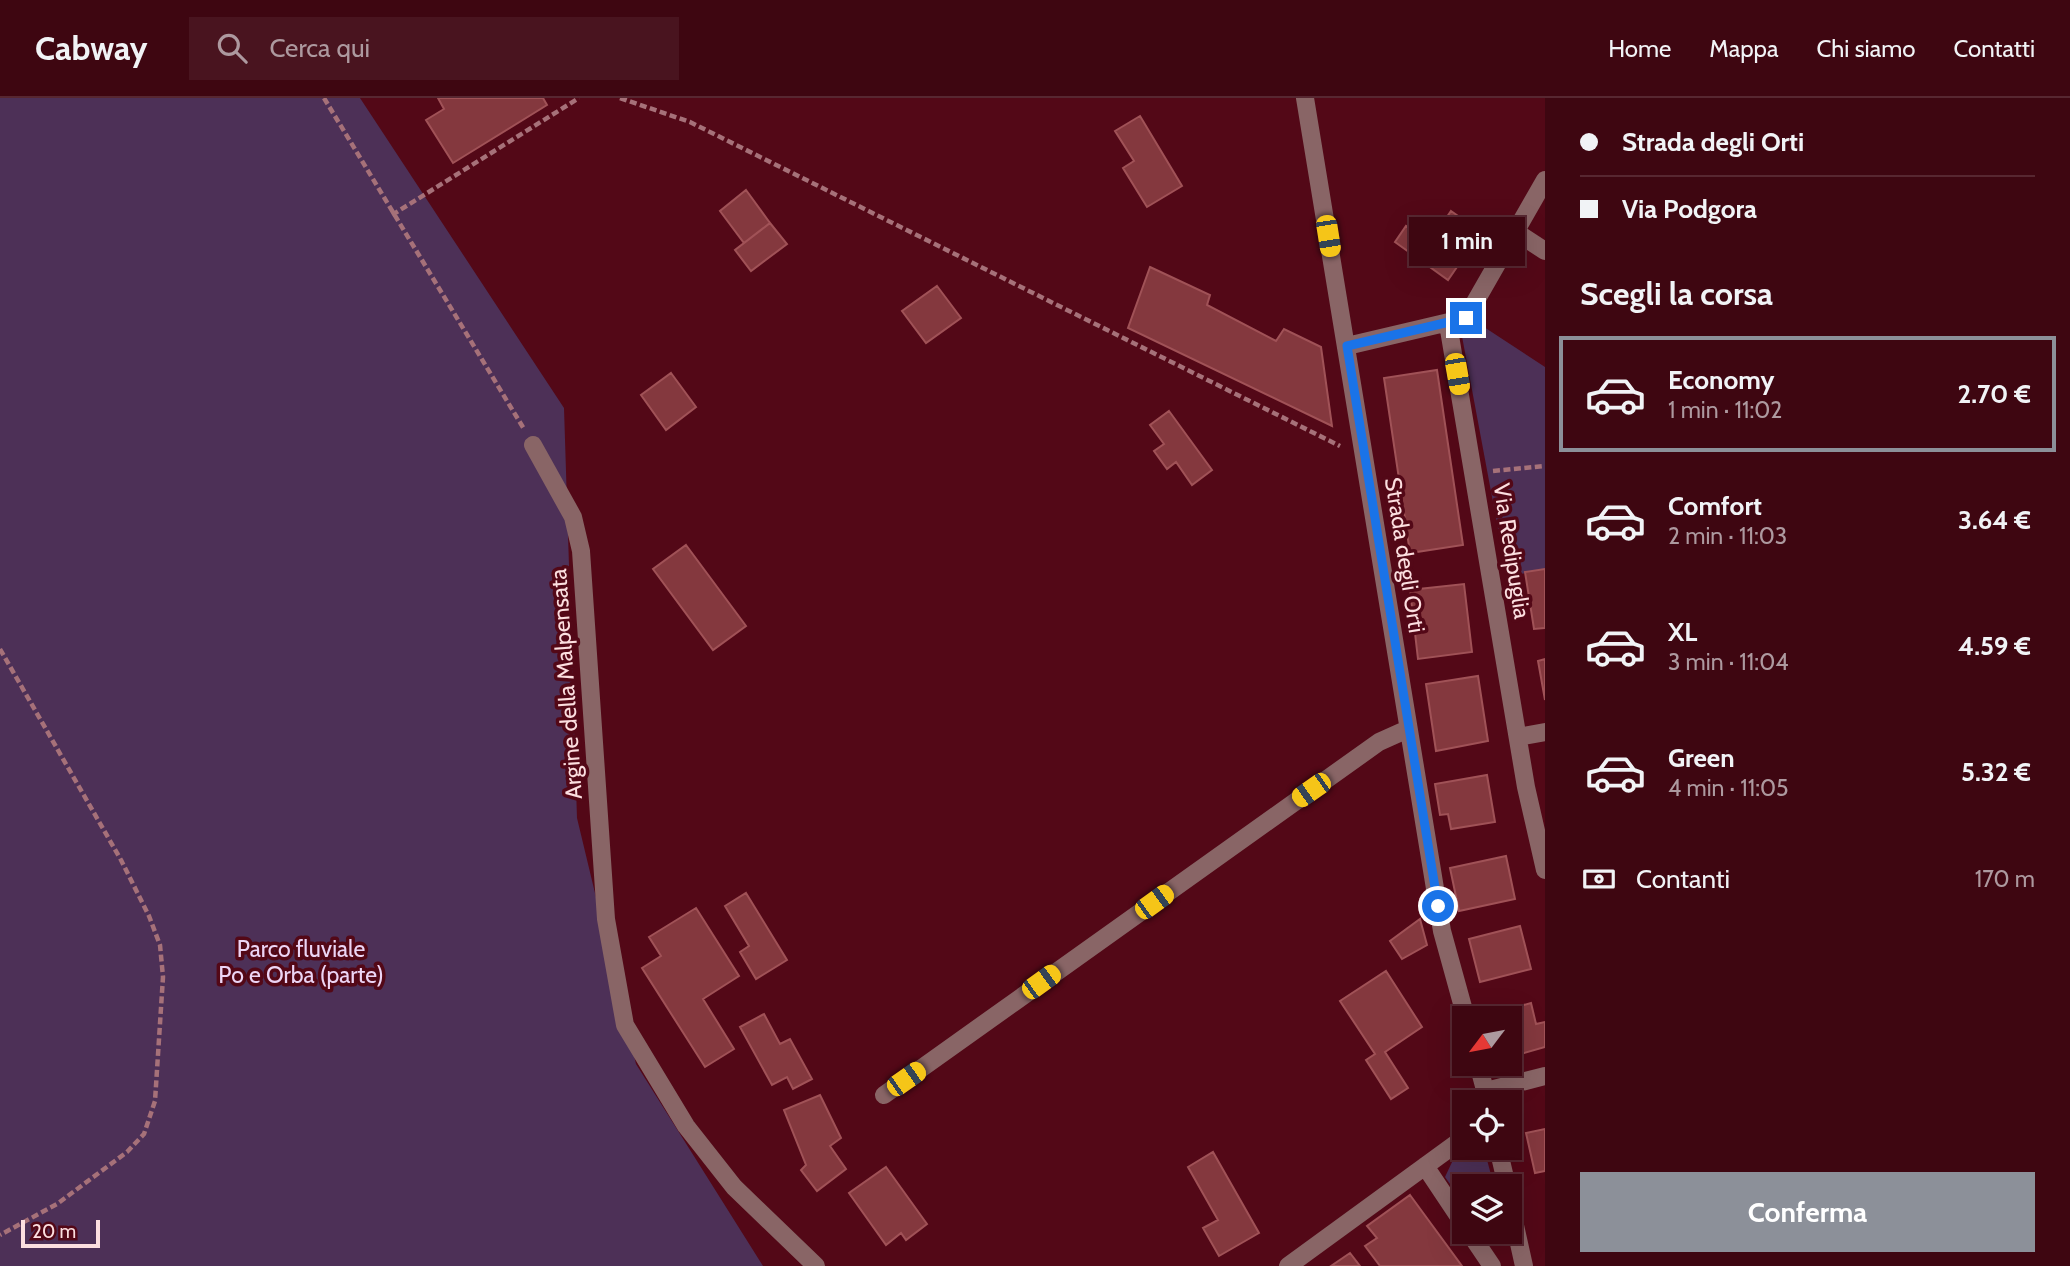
<!DOCTYPE html>
<html lang="it">
<meta charset="utf-8">
<style>
body{margin:0;font-family:Cabin,sans-serif;background:#49141f;color:#f1f3f6;height:100vh;display:flex;flex-direction:column;font-size:26px;white-space:nowrap}
*{box-sizing:border-box;margin:0}
p{font-size:23px;color:#ad999f}
.icon{flex:none;width:38px;height:38px;fill:none;stroke:currentColor;stroke-width:2;stroke-linecap:round;stroke-linejoin:round}
.map{position:relative;flex:1;overflow:hidden}
.panel{display:flex;flex-direction:column;background:#3e0611;width:525px}
.panel>*{flex:none}
.top-card{display:grid;align-content:center;height:154px;padding:0 35px;background:#3e0611}
.needle{width:46px;rotate:238deg}
.fabs{position:absolute;left:1452px;top:908px;display:grid;gap:14px}
.fabs a{display:grid;place-items:center;width:70px;height:70px;border-radius:0px;background:#3e0611;box-shadow:0 7px 28px #0002,0 0 0 2px #572731;font-size:35px}
.scale{position:absolute;left:21px;bottom:18px;width:79px;box-sizing:border-box;padding-left:7px;border:4px solid #fcdfe0;border-top:0;font-size:19px;line-height:24px;white-space:nowrap;color:#fcdfe0;-webkit-text-stroke:5px #530817;paint-order:stroke}
.end{position:absolute;width:32px;height:32px;margin:-16px;border:9px solid #1a73e8;background:#fff;box-shadow:0 0 0 4px #fff}
.from{border-radius:50%}
.bubble{position:absolute;height:49px;border-radius:0px;background:#3e0611;box-shadow:0 7px 28px #0002,0 0 0 2px #572731;font-size:23px;font-weight:700;line-height:49px;text-align:center}
.car{position:absolute;width:21px;height:42px;margin:-21px -10px;border-radius:9px;box-shadow:0 0 5px 2px #0007;background:linear-gradient(#f5c518 24%,#345 0 40%,#f5c518 0 76%,#345 0 86%,#f5c518 0)}
.top-card b{display:flex;align-items:center;gap:24px;height:66px;font-size:26px}
.top-card b+b{border-top:2px solid #572731}
.top-card i{width:18px;height:18px;background:#f1f3f6}
ul{padding:0;list-style:none}
li{display:flex;align-items:center;gap:21px;height:116px;margin:0 14px 10px;padding:0 21px;border:4px solid transparent;border-radius:0px}
li div{flex:1}
li b{display:block;font-size:26px}
li em{font-style:normal;font-weight:700}
li.active{border-color:#8c9099}
li>.icon{width:63px;height:63px;stroke-width:1.5}
h2{padding:0 35px;font-size:32px;line-height:84px}
.pay{display:flex;align-items:center;gap:18px;height:77px;padding:0 35px;font-size:26px}
.pay p{margin-inline-start:auto}
.primary-button{display:flex;gap:14px;margin-top:auto;padding:14px 35px}
.primary-button a{flex:1;height:80px;border-radius:0px;background:#8c9099;color:#fff;font-size:28px;font-weight:700;line-height:80px;text-align:center}
header{display:flex;align-items:center;gap:42px;box-sizing:border-box;height:98px;padding:0 35px;background:#3e0611;border-bottom:2px solid #572731}
header strong{font-size:33px}
nav{display:flex;gap:38px;margin-inline-start:auto;font-size:24px}
.search{width:490px;height:63px;background:#49141f;display:flex;align-items:center;gap:18px;box-sizing:border-box;padding:0 24px;border-radius:0px;color:#ad999f;font-size:26px}
main{display:flex;flex:1;min-height:0}
.map>svg:first-child{display:block}
</style>
<header>
<strong>Cabway</strong>
<div class="search"><svg class="icon" aria-label="search" viewBox="0 0 24 24"><circle cx="10" cy="10" r="6"/><path d="M15 15l6 6"/></svg>Cerca qui</div>
<nav><a>Home</a><a>Mappa</a><a>Chi siamo</a><a>Contatti</a></nav>
</header>
<main>
<div class="map">
<svg width="1545" height="1168" viewBox="0 0 1545 1168">
<rect width="100%" height="100%" fill="#530817"/>
<path fill="#4d3057" d="M0 0H360L564 310 577 720 636 966 763 1168H0Z
M1484 229 1545 269V471L1507 479 1461 233Z
M1470 1050H1480L1486 1058 1494 1088H1465V1107L1445 1079 1453 1062Z"/>
<path fill="#84383e" stroke="#a05257" stroke-width="2" d="M438 0H543L547 7 453 65 426 22 444 11Z
M1140 18 1182 88 1147 109 1123 70 1134 63 1115 33Z
M746 92 770 125 744 145 720 113Z
M1451 113 1481 134 1448 182 1395 144 1406 128 1430 144Z
M770 125 787 146 751 173 735 152Z
M1150 169 1210 197 1207 207 1276 243 1284 231 1321 249 1332 328 1128 230Z
M937 188 961 220 926 245 902 213Z
M1437 272 1463 447 1410 455 1384 280Z
M671 275 696 309 666 332 641 297Z
M1169 313 1212 372 1192 387 1176 364 1167 371 1154 353 1164 346 1150 327Z
M686 447 746 528 713 552 653 471Z
M1545 471V530L1534 531 1525 474Z
M1464 486 1472 554 1418 561 1410 492Z
M1545 561V602L1538 563Z
M1478 578 1488 643 1436 653 1426 586Z
M1487 677 1495 724 1451 731 1448 716 1440 717 1435 686Z
M1506 758 1515 801 1459 813 1450 770Z
M746 795 787 862 756 881 740 854 749 848 725 808Z
M696 810 739 878 703 901 734 951 705 969 642 870 661 858 649 839Z
M1420 821 1427 847 1402 861 1390 843Z
M1520 828 1531 871 1480 884 1469 841Z
M1386 873 1422 929 1385 954 1408 990 1391 1001 1366 962 1375 956 1340 903Z
M1531 905 1536 926 1545 924V949L1510 959V920H1493L1507 917 1506 912Z
M764 916 780 946 790 941 812 981 793 991 787 979 772 987 740 929Z
M820 997 841 1040 830 1048 846 1071 817 1093 801 1072 806 1067 784 1012Z
M1545 1031V1073L1535 1075 1526 1035Z
M1213 1054 1259 1135 1219 1158 1203 1130 1218 1122 1188 1069Z
M886 1069 927 1126 906 1142 901 1135 886 1147 849 1095Z
M1410 1097 1462 1168H1380L1365 1148 1377 1140 1367 1128Z
M1350 1155 1360 1168H1331Z"/>
<g fill="none" stroke-linecap="round" stroke-linejoin="round">
<path stroke="#a67179" stroke-width="4.5" stroke-dasharray="7 3.5" stroke-linecap="butt" d="M324 0 524 331
M620 0 690 24 1340 348
M392 117 579 0
M1493 373 1545 368
M0 551 121 762 149 818 160 847 163 879 155 1003 144 1036 127 1054 57 1106 0 1137"/>
<path stroke="#896566" stroke-width="18" d="M1305 0 1442 833 1466 920
M1516 134 1545 153
M1448 226 1526 689 1545 772
M1347 248 1466 220 1545 82
M533 347 573 419 581 453 606 821 625 927 686 1028 734 1089 816 1168
M1518 639 1545 634
M1478 966 1488 1003
M1486 993 1545 978
M884 997 1379 644 1408 631
M1498 1050 1507 1088
M1425 1068 1465 1128
M1510 1105 1524 1168
M1469 1134 1492 1168
M1288 1168 1465 1039"/>
</g>
<g fill="none" stroke-linecap="round" stroke-linejoin="round">
<path stroke="#1a73e8" stroke-width="9" d="M1438 808 1347 248 1466 220"/>
</g>
<g text-anchor="middle" dominant-baseline="central" stroke-width="7" stroke-linejoin="round" paint-order="stroke">
<g font-size="23" fill="#fcdfe0" stroke="#530817">
<text transform="translate(1512 453) rotate(81)">Via Redipuglia</text>
<text transform="translate(1405 457) rotate(81)">Strada degli Orti</text>
<text transform="translate(566 586) rotate(-94)">Argine della Malpensata</text>
</g>
<g font-size="23" fill="#ecd5f5" stroke="#530817">
<text x="301" y="851">Parco fluviale<tspan x="301" dy="26">Po e Orba (parte)</tspan></text>
</g>
</g>
</svg>
<div class="fabs">
<a><svg class="needle" viewBox="-14 -14 28 28"><path d="M0-13l5 13h-10z" fill="#e53935"/><path d="M0 13l5-13h-10z" fill="#ad999f"/></svg></a>
<a><svg class="icon" aria-label="locate" viewBox="0 0 24 24"><circle cx="12" cy="12" r="6"/><path d="M12 2v4M12 18v4M2 12h4M18 12h4"/></svg></a>
<a><svg class="icon" aria-label="layers" viewBox="0 0 24 24"><path d="M12 4l9 5-9 5-9-5zM3 14l9 5 9-5"/></svg></a>
</div>
<div class="scale">20 m</div>
<i class="end from" style="left:1438px;top:808px"></i>
<i class="end" style="left:1466px;top:220px"></i>
<div class="bubble" style="left:1409px;top:119px;width:116px">1 min</div>
<i class="car" style="left:1328px;top:138px;rotate:171deg"></i>
<i class="car" style="left:1457px;top:276px;rotate:170deg"></i>
<i class="car" style="left:1311px;top:692px;rotate:235deg"></i>
<i class="car" style="left:1154px;top:804px;rotate:54deg"></i>
<i class="car" style="left:1041px;top:884px;rotate:54deg"></i>
<i class="car" style="left:906px;top:981px;rotate:55deg"></i>
</div>
<section class="panel">
<div class="top-card">
<b><i class="from"></i>Strada degli Orti</b>
<b><i></i>Via Podgora</b>
</div>
<h2>Scegli la corsa</h2>
<ul>
<li class="active"><svg class="icon" aria-label="car" viewBox="0 0 24 24"><path d="M5 17H2v-5l4-1 3-4h7l3 4 3 1v5h-3M9 17h6M6 11h13"/><circle cx="7" cy="17" r="2"/><circle cx="17" cy="17" r="2"/></svg><div><b>Economy</b><p>1 min · 11:02</p></div><em>2.70 €</em></li>
<li><svg class="icon" aria-label="car" viewBox="0 0 24 24"><path d="M5 17H2v-5l4-1 3-4h7l3 4 3 1v5h-3M9 17h6M6 11h13"/><circle cx="7" cy="17" r="2"/><circle cx="17" cy="17" r="2"/></svg><div><b>Comfort</b><p>2 min · 11:03</p></div><em>3.64 €</em></li>
<li><svg class="icon" aria-label="car" viewBox="0 0 24 24"><path d="M5 17H2v-5l4-1 3-4h7l3 4 3 1v5h-3M9 17h6M6 11h13"/><circle cx="7" cy="17" r="2"/><circle cx="17" cy="17" r="2"/></svg><div><b>XL</b><p>3 min · 11:04</p></div><em>4.59 €</em></li>
<li><svg class="icon" aria-label="car" viewBox="0 0 24 24"><path d="M5 17H2v-5l4-1 3-4h7l3 4 3 1v5h-3M9 17h6M6 11h13"/><circle cx="7" cy="17" r="2"/><circle cx="17" cy="17" r="2"/></svg><div><b>Green</b><p>4 min · 11:05</p></div><em>5.32 €</em></li>
</ul>
<div class="pay"><svg class="icon" aria-label="cash" viewBox="0 0 24 24"><path d="M3 7h18v10H3z"/><circle cx="12" cy="12" r="2"/></svg>Contanti<p>170 m</p></div>
<div class="primary-button"><a>Conferma</a></div>
</section>
</main>
